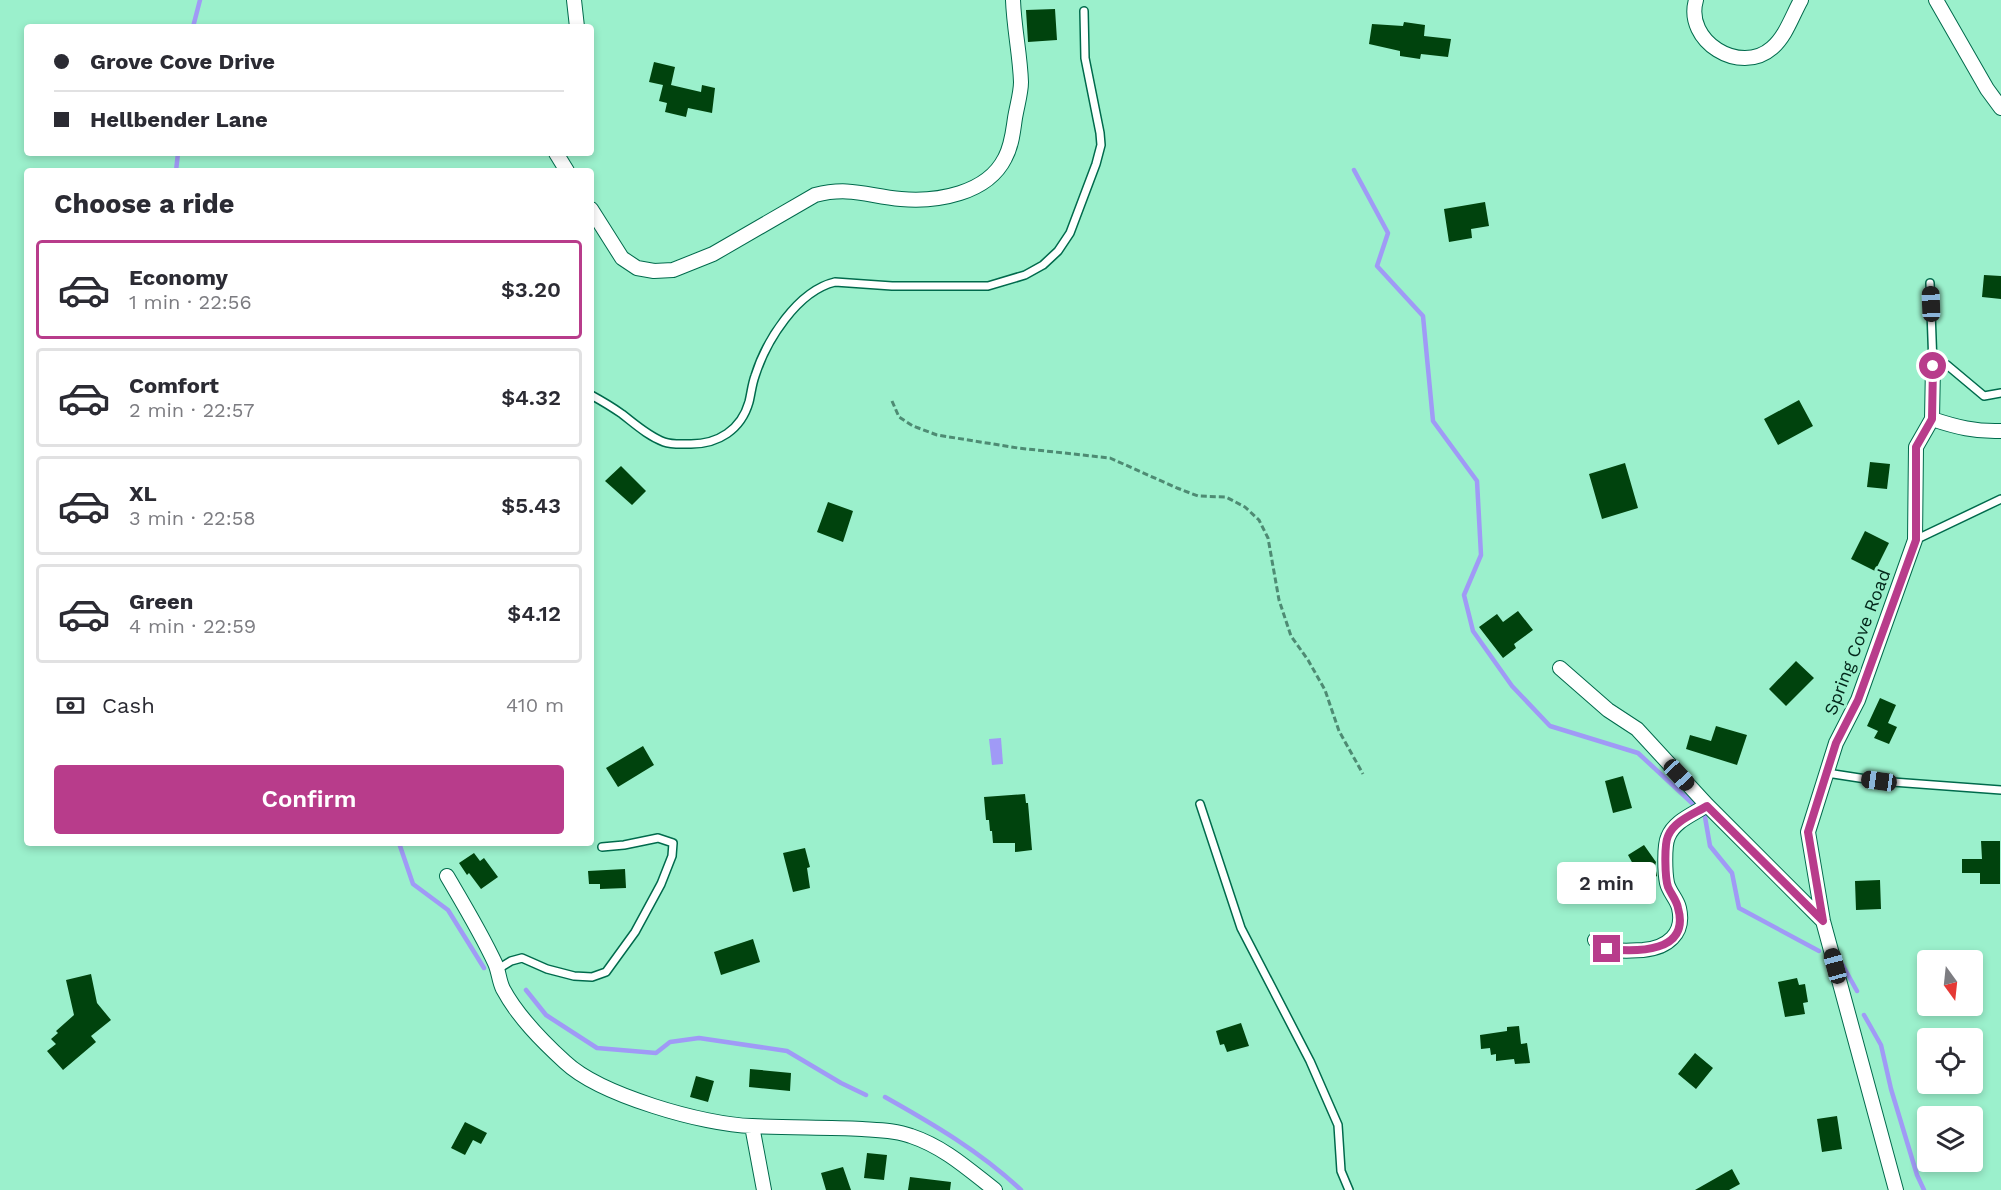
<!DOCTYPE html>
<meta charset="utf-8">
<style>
body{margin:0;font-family:"Work Sans",sans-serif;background:#f2f2f3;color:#2b2b33;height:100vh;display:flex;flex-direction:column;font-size:22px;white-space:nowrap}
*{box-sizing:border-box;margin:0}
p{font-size:20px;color:#7c7c81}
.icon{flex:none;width:33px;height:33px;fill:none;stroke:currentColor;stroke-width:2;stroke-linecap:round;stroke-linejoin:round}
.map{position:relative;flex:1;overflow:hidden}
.drawer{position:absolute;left:24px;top:168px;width:570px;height:678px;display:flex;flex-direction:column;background:#fff;border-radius:6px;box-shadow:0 3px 9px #0003}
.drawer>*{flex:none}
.hud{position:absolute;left:24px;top:24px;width:570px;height:132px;border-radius:6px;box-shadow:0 3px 9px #0003;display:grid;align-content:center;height:132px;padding:0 30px;background:#fff}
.needle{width:39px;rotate:165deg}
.controls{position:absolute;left:1917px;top:950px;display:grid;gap:12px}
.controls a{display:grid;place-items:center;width:66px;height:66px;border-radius:6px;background:#fff;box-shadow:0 3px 9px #0003;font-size:30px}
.end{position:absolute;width:27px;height:27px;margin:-14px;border:8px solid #b83c8b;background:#fff;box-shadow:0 0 0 3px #fff}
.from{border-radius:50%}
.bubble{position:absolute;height:42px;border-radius:6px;background:#fff;box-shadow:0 3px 9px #0003;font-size:20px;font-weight:600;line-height:42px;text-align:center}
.car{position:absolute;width:18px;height:36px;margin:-18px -9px;border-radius:8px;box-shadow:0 0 4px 2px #0007;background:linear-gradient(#222 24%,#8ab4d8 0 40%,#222 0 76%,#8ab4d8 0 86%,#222 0)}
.hud b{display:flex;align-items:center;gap:21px;height:57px;font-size:22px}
.hud b+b{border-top:2px solid #e1e1e2}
.hud i{width:15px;height:15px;background:#2b2b33}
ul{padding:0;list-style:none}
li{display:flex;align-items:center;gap:18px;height:99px;margin:0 12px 9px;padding:0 18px;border:3px solid #e1e1e2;border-radius:6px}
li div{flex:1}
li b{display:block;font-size:22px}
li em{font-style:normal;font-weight:600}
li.current{border-color:#b83c8b}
li>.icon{width:54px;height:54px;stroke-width:1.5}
h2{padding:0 30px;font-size:27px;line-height:72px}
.pay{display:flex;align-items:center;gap:15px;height:66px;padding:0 30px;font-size:22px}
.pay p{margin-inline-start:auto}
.button{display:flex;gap:12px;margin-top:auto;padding:12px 30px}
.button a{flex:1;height:69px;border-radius:6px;background:#b83c8b;color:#fff;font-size:24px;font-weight:600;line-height:69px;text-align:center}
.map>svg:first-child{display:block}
</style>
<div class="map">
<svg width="2001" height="1190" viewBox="0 0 2001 1190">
<rect width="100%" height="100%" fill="#9bf0cc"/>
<path fill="#a09af6" d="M1001 738 1003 764 992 765 989 739Z"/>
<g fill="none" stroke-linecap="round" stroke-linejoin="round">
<path stroke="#a09af6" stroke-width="4.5" d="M193 27 200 0
M1354 170 1388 233 1377 266 1423 316 1433 421 1477 481 1481 555 1464 595 1473 631 1512 686 1550 726 1638 753 1693 804
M176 171 178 153
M1705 817 1710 846 1732 873 1739 908 1819 951
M399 843 413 884 448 910 484 968
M1842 964 1857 991
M526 990 546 1015 597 1048 656 1053 670 1042 699 1038 787 1051 841 1083 866 1095
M1864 1015 1881 1045 1891 1089 1917 1175 1924 1190
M885 1097C933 1124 981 1152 1021 1190"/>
</g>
<path fill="#00430d" d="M1055 9 1057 40 1028 42 1026 10Z
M1404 22 1425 25 1424 36 1451 39 1448 57 1421 54 1420 59 1400 56V51L1369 44 1372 24 1403 26Z
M654 62 675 67 671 85 701 92 702 85 715 88 712 113 688 108 686 117 665 112 667 103 659 101 663 85 649 82Z
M1485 202 1489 226 1471 229 1472 238 1449 242 1444 209Z
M1984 275 2001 276V299L1982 297Z
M1799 400 1813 426 1778 445 1764 419Z
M1870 462 1890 464 1887 489 1867 487Z
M1625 463 1638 508 1602 519 1589 474Z
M621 466 646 491 632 505 605 481Z
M828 502 853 511 843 542 817 532Z
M1865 531 1889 543 1875 571 1851 559Z
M1518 611 1533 630 1514 644 1516 648 1503 658 1479 627 1497 614 1503 622Z
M1796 661 1814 678 1786 706 1769 689Z
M1880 698 1896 705 1888 723 1897 727 1889 744 1874 738 1878 731 1867 726Z
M1716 726 1747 735 1737 765 1686 749 1690 735 1711 741Z
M643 746 654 765 618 787 606 768Z
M1623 776 1632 808 1613 813 1605 781Z
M1025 794 1026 803H1028L1032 850 1015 852V843H993L992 831H990L989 820H986L984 797Z
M1981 841H2000V884H1980V873H1962V859H1982Z
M1644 845 1656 862 1655 866 1657 876 1644 884 1628 855Z
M805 848 810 867 807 868 810 888 793 892 783 853Z
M474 853 480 861 484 858 498 877 481 889 469 873 467 875 459 863Z
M625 869 626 888 600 889V884H589L588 871Z
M1880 880 1881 909 1856 910 1855 881Z
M753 939 760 962 721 975 714 952Z
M91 974 97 1003 111 1020 91 1036 96 1042 63 1070 47 1051 56 1044 51 1039 58 1033 56 1031 74 1015 66 980Z
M1797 978 1799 985 1805 984 1808 1002 1803 1003 1805 1014 1785 1017 1778 982Z
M1241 1023 1249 1046 1227 1052 1224 1044 1220 1045 1216 1031Z
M1519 1026 1521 1044 1527 1043 1530 1063 1515 1064 1514 1059 1496 1061V1054L1491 1055 1490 1048 1481 1049 1480 1035 1507 1031V1027Z
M1695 1053 1713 1068 1696 1089 1678 1074Z
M750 1069 791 1073 790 1091 749 1087Z
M696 1076 714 1081 708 1102 690 1097Z
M1837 1116 1842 1149 1822 1152 1817 1119Z
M465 1122 487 1133 481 1144 473 1140 465 1155 451 1148Z
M867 1153 887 1155 884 1180 864 1178Z
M843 1167 851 1190H826L821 1173Z
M1732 1169 1740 1184 1729 1190H1695Z
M910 1177 951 1182 950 1190H908Z"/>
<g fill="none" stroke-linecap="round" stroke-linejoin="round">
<g stroke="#006a4c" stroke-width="10">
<path id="service" d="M1930 283 1933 366 1947 365 1984 396 2001 393
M591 395C602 401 612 407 622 414 635 424 648 436 664 442 672 445 682 444 691 444 718 444 741 430 749 402 751 394 752 384 755 376 766 341 797 291 835 282L892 286H988L1025 275 1043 265 1058 251 1070 233 1096 164 1101 145 1100 133 1085 58 1084 11
M1915 540 2001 499
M1827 773 1879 781 2001 790
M1200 804 1241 928 1310 1061 1338 1125 1341 1171 1349 1190
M498 969 511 961 522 958 547 969 574 976 592 977 606 972 635 932 661 884 672 856 673 843 658 838 624 845 602 847"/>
</g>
<g stroke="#006a4c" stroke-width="16">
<path id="minor" d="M574 0 577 27
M1696 0C1684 41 1740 76 1772 48 1786 36 1792 16 1801 0
M1936 0 1987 89 2001 108
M556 153 567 171
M591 209 622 258 637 268 654 271 673 270 713 254 815 195C850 186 868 196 901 199 937 202 987 194 1005 158 1012 145 1013 131 1015 118 1017 106 1021 93 1021 82 1020 54 1014 28 1013 0
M1933 366 1932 419C1956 427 1976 432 2001 431
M1560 668 1608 710 1637 729 1707 805 1823 921
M447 876C464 905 481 933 495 963 499 972 499 981 503 989 518 1017 542 1041 565 1062 600 1095 704 1125 752 1126 789 1128 825 1127 862 1129 878 1130 896 1130 911 1136 944 1147 968 1169 995 1190
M1595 940C1612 953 1622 951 1643 950 1667 948 1685 934 1679 908 1677 899 1669 892 1667 883 1665 873 1664 846 1668 837 1674 821 1694 814 1707 805
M752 1126 764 1190
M1896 1190 1823 921 1808 832 1836 743 1858 700 1915 540 1916 447 1932 419"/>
</g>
<path stroke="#4e8b73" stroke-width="3" stroke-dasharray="6 3" stroke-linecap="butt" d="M892 401 899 417 913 426 937 435 1018 448 1110 458 1177 488 1198 496 1226 497 1245 507 1259 520 1268 538 1279 600 1291 636 1308 660 1325 690 1339 731 1363 774"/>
<use href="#service" stroke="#fff" stroke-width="7"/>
<use href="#minor" stroke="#fff" stroke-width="14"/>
</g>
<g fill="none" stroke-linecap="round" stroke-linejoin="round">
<path stroke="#b83c8b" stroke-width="8" d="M1607 949C1636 952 1691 953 1678 908 1677 901 1671 894 1668 887 1665 878 1664 845 1668 836 1674 821 1694 814 1707 806L1823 921 1808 832 1836 743 1858 700 1916 540V447L1932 419 1933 366"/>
</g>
<g text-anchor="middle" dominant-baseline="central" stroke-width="6" stroke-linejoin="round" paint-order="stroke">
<g font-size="18" fill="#02271a" stroke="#9bf0cc">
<text transform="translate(1857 642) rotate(-69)">Spring Cove Road</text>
</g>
</g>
</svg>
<div class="controls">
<a><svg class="needle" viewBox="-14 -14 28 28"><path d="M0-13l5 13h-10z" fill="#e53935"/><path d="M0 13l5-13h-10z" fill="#7c7c81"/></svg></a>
<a><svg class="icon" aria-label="locate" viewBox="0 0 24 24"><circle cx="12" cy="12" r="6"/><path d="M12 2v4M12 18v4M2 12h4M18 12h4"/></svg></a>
<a><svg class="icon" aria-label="layers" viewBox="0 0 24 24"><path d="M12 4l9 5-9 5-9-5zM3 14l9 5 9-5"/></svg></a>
</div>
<i class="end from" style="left:1933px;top:366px"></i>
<i class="end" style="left:1607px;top:949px"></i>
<div class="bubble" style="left:1557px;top:862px;width:99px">2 min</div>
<i class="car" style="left:1931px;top:304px;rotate:358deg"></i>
<i class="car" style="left:1679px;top:775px;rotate:137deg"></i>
<i class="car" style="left:1879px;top:781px;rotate:278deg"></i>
<i class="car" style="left:1835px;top:966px;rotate:345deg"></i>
<div class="hud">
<b><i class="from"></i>Grove Cove Drive</b>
<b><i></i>Hellbender Lane</b>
</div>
<section class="drawer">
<h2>Choose a ride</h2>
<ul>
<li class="current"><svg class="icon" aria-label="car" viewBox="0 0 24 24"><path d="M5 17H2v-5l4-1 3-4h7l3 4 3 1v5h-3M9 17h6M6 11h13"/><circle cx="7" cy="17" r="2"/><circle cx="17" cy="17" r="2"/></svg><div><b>Economy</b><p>1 min · 22:56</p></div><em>$3.20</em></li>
<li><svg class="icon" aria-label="car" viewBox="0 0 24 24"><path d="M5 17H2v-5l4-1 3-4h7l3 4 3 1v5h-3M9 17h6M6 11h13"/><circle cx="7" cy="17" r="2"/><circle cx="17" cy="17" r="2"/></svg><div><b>Comfort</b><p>2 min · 22:57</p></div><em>$4.32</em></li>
<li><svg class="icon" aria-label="car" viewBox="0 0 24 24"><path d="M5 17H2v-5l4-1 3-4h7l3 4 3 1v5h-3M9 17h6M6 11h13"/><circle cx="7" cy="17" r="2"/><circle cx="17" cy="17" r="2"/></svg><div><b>XL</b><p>3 min · 22:58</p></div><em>$5.43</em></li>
<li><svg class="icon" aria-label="car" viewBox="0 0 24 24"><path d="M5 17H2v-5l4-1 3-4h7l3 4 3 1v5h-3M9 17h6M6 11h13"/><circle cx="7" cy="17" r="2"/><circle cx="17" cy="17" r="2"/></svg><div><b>Green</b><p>4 min · 22:59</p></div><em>$4.12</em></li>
</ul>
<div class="pay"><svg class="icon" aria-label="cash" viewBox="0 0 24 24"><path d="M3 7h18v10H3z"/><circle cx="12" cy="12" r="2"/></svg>Cash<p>410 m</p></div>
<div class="button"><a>Confirm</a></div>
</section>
</div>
